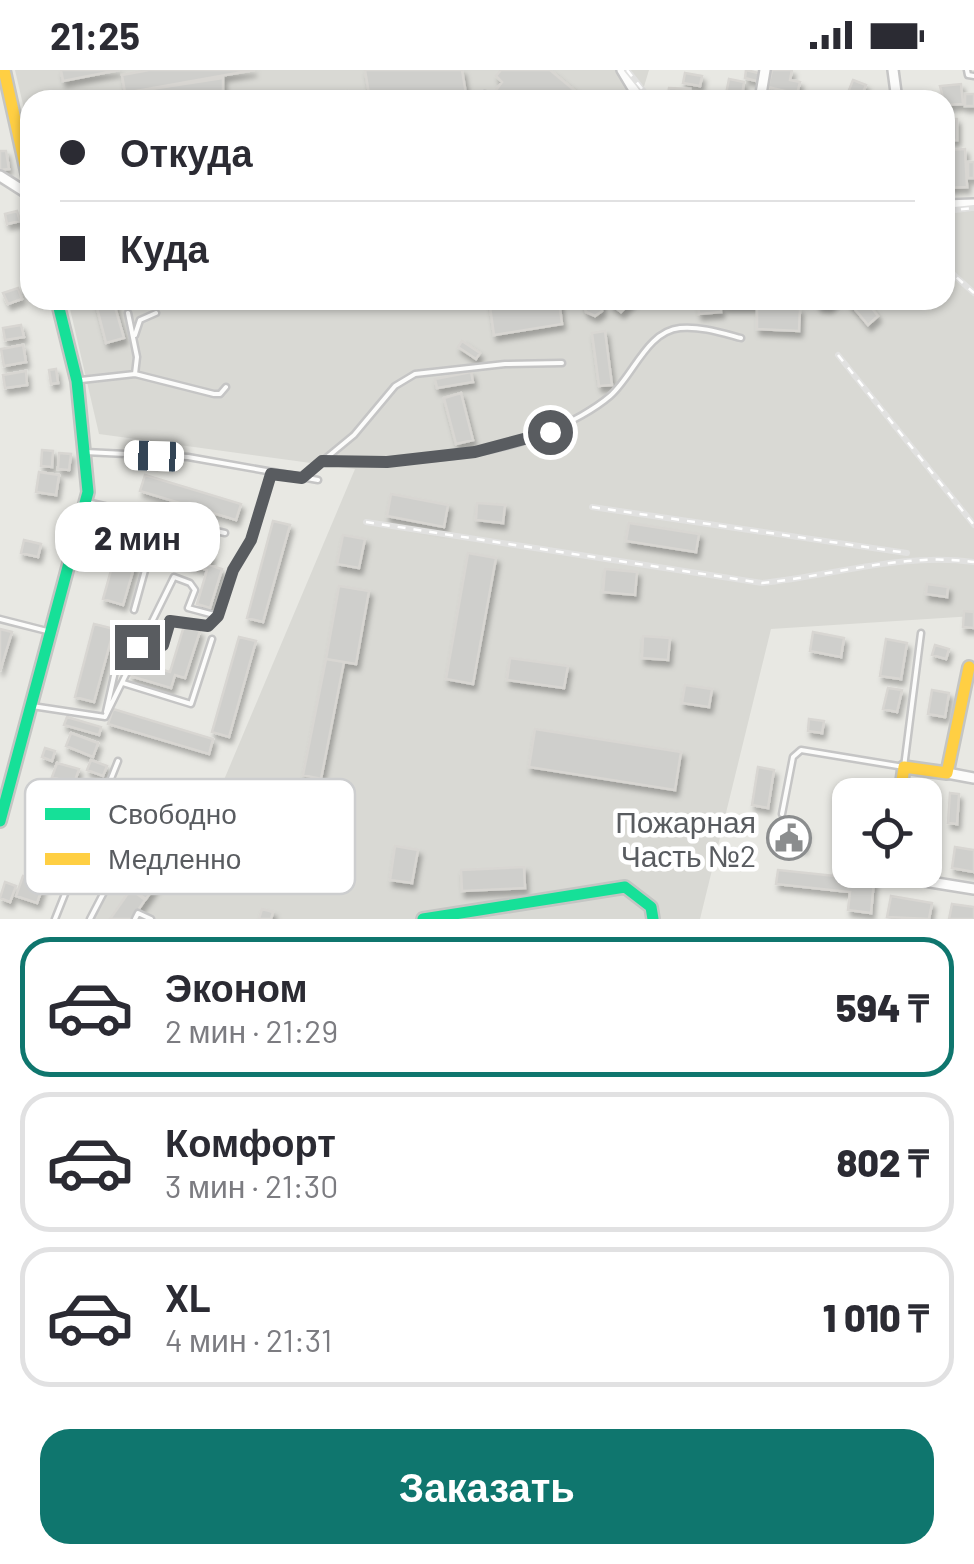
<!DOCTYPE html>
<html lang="ru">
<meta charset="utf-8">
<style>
body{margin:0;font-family:Barlow,sans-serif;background:#f7f7f7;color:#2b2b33;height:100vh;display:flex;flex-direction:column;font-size:38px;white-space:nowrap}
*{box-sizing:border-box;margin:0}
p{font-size:32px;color:#7c7c81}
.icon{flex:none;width:55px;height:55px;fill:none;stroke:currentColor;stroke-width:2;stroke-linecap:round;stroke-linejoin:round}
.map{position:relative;height:849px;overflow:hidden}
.panel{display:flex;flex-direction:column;background:#fff;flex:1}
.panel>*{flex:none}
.hud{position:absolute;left:20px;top:20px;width:935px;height:220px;border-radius:30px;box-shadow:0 2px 8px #0004;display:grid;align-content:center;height:220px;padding:0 40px;background:#fff}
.buttons{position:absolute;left:832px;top:708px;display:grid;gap:20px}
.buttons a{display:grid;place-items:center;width:110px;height:110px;border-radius:20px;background:#fff;box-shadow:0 2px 8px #0004;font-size:50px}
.end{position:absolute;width:45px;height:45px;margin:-22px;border:12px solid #595c60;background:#fff;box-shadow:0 0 0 5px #fff}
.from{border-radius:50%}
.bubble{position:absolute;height:70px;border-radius:30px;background:#fff;box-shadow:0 2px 8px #0004;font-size:32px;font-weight:800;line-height:70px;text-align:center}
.car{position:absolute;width:30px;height:60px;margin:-30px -15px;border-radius:12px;box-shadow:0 0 8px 2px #0007;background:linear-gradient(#fff 24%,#345 0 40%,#fff 0 76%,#345 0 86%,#fff 0)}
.hud b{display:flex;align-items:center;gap:35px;height:95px;font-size:38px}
.hud b+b{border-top:2px solid #e1e1e2}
.hud i{width:25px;height:25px;background:#2b2b33}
ul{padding:18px 0 0;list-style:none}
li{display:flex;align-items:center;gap:30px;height:140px;margin:0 20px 15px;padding:0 20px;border:5px solid #e1e1e2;border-radius:30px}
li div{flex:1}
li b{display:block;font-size:38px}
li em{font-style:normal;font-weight:800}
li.selected{border-color:#0f766e}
li>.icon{width:90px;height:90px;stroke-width:1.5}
.button{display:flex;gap:20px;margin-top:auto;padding:20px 40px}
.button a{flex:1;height:115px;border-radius:30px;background:#0f766e;color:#fff;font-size:40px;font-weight:800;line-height:115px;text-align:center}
.status{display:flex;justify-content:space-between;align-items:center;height:70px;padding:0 50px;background:#fff;direction:ltr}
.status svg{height:28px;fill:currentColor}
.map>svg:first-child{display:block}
</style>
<div class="status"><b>21:25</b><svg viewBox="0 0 49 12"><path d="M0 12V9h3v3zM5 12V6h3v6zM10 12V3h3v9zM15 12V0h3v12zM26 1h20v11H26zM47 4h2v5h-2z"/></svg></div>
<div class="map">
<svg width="974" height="849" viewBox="0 0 974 849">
<defs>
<filter id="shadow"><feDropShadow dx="3" dy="5.5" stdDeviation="2.5" flood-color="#0004"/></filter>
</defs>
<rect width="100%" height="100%" fill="#e8e8e3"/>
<path fill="#d9d9d4" d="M15 0H649L640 30H30V65Z
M945 137 974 139V546L771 559 700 849H92L122 724 210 743 355 399 99 364 68 230H945Z"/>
<path fill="#cfcfcc" stroke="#d8d6d2" stroke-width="2.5" filter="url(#shadow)" d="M61 0H119L63 11Z
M149 0H254L125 23 122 5Z
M365 0H462L467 30H370Z
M501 0H550L586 30H508L496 20 502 12 496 6Z
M746 0 762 4 760 12 745 8Z
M772 0H792L790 10 800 12 797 24 768 17Z
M685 3 702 6 700 16 683 13Z
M223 8V25L190 30H107L106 26Z
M729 9 744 12 742 26 726 24Z
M853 10 866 15 860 30 847 25Z
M961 14 963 34 945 35 940 16Z
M669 18 690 19V26L668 25Z
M347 21 348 30H290Z
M965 24H974V36H965Z
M945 49H957V70H945Z
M965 79 967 117 945 118V103H951L949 80Z
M0 81H6L9 99 0 100Z
M968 92H974V108H968Z
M17 141 20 151 7 154 5 144Z
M18 218 22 229 8 234 3 223Z
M95 230H113L124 268 106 273Z
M489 230H559L562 254 494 265Z
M586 230H602V241L595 246 586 242 583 233Z
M612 230H632V231L621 242 611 234Z
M698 230H720L721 242 699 244Z
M724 230H782V236H724Z
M816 230H836L829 237 819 236Z
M847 230H865L878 246 868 255Z
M757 237 800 239 799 261 757 259Z
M21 255 24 267 5 270 3 258Z
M605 261 612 315 599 316 592 263Z
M462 271 480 283 476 289 458 277Z
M23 275 26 292 4 296 1 279Z
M56 299 58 313 51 314 49 300Z
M26 301 27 315 5 318 3 305Z
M471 302 473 312 437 318 435 309Z
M461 323 473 370 456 374 444 328Z
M42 380 53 381 52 397 41 396Z
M59 383 71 384 69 400 58 399Z
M39 402 59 405 56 425 36 422Z
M145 405 241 434 236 450 140 421Z
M391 424 448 435 444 457 387 446Z
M477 433 505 435 503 453 476 450Z
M273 451 290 455 263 552 247 548Z
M629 453 699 464 696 482 626 471Z
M124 454 145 460 123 535 103 529Z
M343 465 365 469 359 498 337 494Z
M24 470 41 474 38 487 21 483Z
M176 474 212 485 209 495 222 499 210 538 197 534 207 500 171 489Z
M468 483 496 488 473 614 446 609Z
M605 499 637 502 635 525 603 522Z
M927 514 948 517 947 527 926 524Z
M339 516 369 521 356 594 326 589Z
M964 541 974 542V558L963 557Z
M94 554 114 559 94 632 75 627Z
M184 556 200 561 185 608 175 605 171 618 130 606 135 592 170 602Z
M0 559 12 562 0 601Z
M813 562 844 568 841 587 810 581Z
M643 566 670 568 668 590 642 588Z
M239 567 256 571 229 667 212 662Z
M886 569 907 573 901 609 880 606Z
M935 575 949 579 946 589 932 585Z
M510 588 568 596 564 618 507 610Z
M326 589 344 592 321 709 303 705Z
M685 615 712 619 709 637 682 633Z
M888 618 902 620 897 642 883 639Z
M932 620 949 623 945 647 928 644Z
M113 639 213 669 209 684 108 654Z
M67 647 101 657 99 665 64 655Z
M809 649 824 651 822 663 808 661Z
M535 659 681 682 675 720 529 697Z
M71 663 98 673 93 687 66 676Z
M45 678 55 681 52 691 42 687Z
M91 690 107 696 103 706 87 700Z
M57 693 79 699 74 714 52 707Z
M758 697 774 700 768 738 752 735Z
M950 723 959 724 957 754 948 753Z
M779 757 795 761 807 760 804 778 772 773 775 758Z
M166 758 186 772 146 829 126 815Z
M843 766 850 767V782L841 781Z
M395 776 418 780 412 813 390 810Z
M955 777 974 780V802L952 798Z
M925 779 934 780 932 793 925 792Z
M524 797 525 818 462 821 461 800Z
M778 800 874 810 871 843 848 840 850 822 776 814Z
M23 806 44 813 37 833 16 826Z
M5 812 16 816 10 832 0 828Z
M131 819 145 830 132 849H110Z
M891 826 932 833 929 849 887 847Z
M952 834 974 837V849H949Z
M262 839 273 842 271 849H259Z"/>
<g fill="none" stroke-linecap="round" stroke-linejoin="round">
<g stroke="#c5c5c5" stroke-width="9">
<path id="lane" d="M967 0 968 5 974 6
M485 24 486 30
M221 30 267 27
M128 243 137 287 135 304
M135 265 140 250 156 243
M81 310 135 304 214 324H220L226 317
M85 382 188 387 318 410
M323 391C392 393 486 390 551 361 569 353 595 339 610 326 633 306 647 261 680 258 700 256 722 263 741 268
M302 408 354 365 395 316 415 304 505 294 562 293
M91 433 225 463
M83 446 157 457 134 540
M0 549 47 561
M141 570 163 575 170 551 207 556 218 546
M123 613 191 634 212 569
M32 636 105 647 174 507 190 513 195 520 188 538 218 546 233 500 251 470 271 404
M106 642 118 588
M782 744 793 687 801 680 904 697 921 563
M55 849 118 691
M90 849 128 776
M135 849 138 843 151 849"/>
</g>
<g stroke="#c5c5c5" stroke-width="14">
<path id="street" d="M622 0 640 30
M893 0 897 30
M760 30 765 0
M0 106 30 125
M945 135 974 134
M947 703 974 708
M888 800 887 805 974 819"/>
</g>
<g stroke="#c4c5c3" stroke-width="16">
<path id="fast" d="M0 751 88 422 77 311 57 230
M423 849 625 817 651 837 653 849"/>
</g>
<g stroke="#c4c5c3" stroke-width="16">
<path id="slow" d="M4 0 30 117
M900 725 904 697 947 703 969 597"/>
</g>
<use href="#lane" stroke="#fcfcfb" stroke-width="4"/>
<use href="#street" stroke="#fcfcfb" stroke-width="9"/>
<use href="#fast" stroke="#16e098" stroke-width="11"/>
<use href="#slow" stroke="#ffcf43" stroke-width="11"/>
<g stroke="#e1e1e0" stroke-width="6">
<path id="rail" d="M627 0 651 30
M945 141 974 138
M945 197 974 223
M141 233 174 230
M838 285 974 455
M592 437 907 483
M366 452 762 513C832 506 903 482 974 492"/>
</g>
<use href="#rail" stroke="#fff" stroke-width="2.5" stroke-dasharray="8" stroke-linecap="butt"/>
</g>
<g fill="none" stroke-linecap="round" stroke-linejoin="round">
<path stroke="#595c60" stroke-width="12" d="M137 577 140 570 163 575 170 551 208 556 218 546 233 500 251 470 271 404 302 408 322 391 387 392 475 382 550 362"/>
</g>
<defs>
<g id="civic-ring" transform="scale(2.25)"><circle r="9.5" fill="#fff" stroke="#8b8d8e" stroke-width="1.5"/><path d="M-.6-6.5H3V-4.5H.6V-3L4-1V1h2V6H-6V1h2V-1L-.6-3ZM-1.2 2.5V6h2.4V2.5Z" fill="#8b8d8e"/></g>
</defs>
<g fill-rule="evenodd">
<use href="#civic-ring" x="789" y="768"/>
</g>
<g text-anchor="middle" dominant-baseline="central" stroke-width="9" stroke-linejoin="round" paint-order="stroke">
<g font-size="30" fill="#595c60" stroke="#fff" text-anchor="end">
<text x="756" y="751">Пожарная<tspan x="756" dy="34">Часть №2</tspan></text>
</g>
</g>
<rect x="25" y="709" width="330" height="115" rx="15" fill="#fff" stroke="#cdcecf" stroke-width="2.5"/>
<rect x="45" y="738" width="45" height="12" fill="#16e098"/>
<rect x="45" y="783" width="45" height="12" fill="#ffcf43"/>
<g font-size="28" fill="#595c60">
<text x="108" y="754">Свободно</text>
<text x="108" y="799">Медленно</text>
</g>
</svg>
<div class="buttons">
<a><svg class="icon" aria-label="locate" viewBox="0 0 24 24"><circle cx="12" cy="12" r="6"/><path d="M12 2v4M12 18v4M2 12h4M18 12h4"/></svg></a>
</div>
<i class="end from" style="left:550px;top:362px"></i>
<i class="end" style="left:137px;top:577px"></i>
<div class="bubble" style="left:55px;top:432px;width:165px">2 мин</div>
<i class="car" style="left:154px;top:386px;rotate:272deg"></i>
<div class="hud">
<b><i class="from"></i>Откуда</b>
<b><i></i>Куда</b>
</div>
</div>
<section class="panel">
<ul>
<li class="selected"><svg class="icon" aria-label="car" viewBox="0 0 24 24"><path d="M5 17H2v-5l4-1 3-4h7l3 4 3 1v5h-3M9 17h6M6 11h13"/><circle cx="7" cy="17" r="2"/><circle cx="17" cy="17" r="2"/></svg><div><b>Эконом</b><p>2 мин · 21:29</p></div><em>594 ₸</em></li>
<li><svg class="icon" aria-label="car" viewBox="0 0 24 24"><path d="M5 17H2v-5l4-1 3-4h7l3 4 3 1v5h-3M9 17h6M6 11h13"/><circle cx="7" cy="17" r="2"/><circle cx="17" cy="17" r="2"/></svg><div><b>Комфорт</b><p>3 мин · 21:30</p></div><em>802 ₸</em></li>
<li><svg class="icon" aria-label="car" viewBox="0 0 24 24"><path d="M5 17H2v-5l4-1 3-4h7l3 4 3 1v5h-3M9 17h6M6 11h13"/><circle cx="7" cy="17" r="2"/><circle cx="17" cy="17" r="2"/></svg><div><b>XL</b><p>4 мин · 21:31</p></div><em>1 010 ₸</em></li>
</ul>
<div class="button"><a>Заказать</a></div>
</section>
